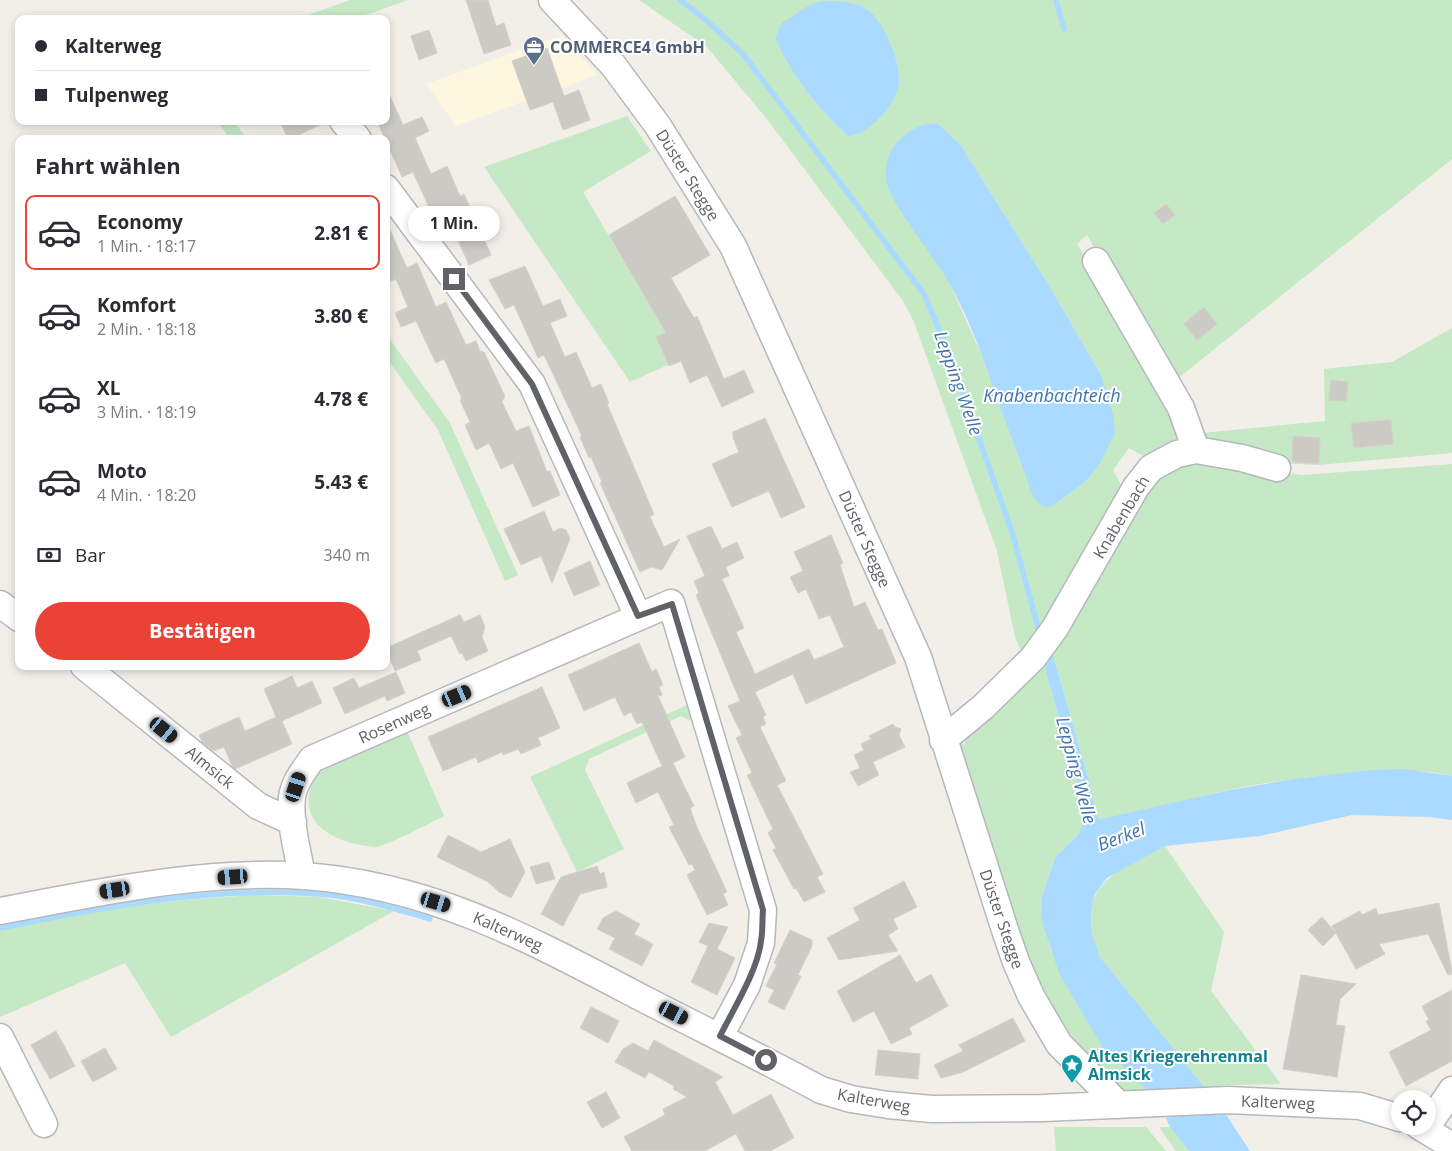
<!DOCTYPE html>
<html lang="de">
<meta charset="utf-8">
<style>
body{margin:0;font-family:"Open Sans",sans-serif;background:#f7f7f7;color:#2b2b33;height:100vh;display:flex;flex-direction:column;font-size:19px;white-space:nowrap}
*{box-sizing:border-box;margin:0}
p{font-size:16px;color:#7c7c81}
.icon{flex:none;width:28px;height:28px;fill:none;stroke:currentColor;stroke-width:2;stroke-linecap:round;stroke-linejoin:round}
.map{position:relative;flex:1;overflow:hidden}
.details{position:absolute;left:15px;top:135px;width:375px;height:535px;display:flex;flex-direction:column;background:#fff;border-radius:10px;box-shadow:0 2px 8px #0003}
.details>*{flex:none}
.guide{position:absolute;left:15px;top:15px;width:375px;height:110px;border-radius:10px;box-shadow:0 2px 8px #0003;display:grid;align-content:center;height:110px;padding:0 20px;background:#fff}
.controls{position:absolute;left:1391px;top:1090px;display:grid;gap:10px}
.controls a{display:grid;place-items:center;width:45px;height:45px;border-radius:50%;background:#fff;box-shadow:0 2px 8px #0003;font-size:25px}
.end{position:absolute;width:22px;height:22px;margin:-11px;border:6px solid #5f6368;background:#fff;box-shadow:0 0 0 2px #fff}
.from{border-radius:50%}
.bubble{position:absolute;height:35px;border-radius:18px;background:#fff;box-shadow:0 2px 8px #0003;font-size:16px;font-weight:700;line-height:35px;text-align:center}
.car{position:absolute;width:15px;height:30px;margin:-15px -8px;border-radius:6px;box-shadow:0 0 4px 1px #0007;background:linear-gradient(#222 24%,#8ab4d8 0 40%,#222 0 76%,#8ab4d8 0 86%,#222 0)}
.guide b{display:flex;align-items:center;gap:18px;height:48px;font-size:19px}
.guide b+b{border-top:1px solid #e1e1e2}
.guide i{width:12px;height:12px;background:#2b2b33}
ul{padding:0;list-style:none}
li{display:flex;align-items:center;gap:15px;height:75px;margin:0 10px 8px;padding:0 10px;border:2px solid transparent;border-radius:10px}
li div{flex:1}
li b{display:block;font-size:19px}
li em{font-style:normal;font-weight:700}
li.current{border-color:#ea4335}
li>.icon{width:45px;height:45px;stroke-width:1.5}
h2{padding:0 20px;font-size:22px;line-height:60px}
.pay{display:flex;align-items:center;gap:12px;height:55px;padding:0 20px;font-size:19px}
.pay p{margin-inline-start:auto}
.action{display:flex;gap:10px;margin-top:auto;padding:10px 20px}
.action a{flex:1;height:58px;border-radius:30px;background:#ea4335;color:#fff;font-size:20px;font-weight:700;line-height:58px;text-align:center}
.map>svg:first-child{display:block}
</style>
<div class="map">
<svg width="1452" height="1151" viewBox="0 0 1452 1151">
<rect width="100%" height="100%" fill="#f1efe8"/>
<path fill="#fef7e0" d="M562 35 597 75 456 126 426 84Z"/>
<path fill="#c5e8c5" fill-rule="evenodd" d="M350 0H408L354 19H297Z
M639 0H1452V159L1172 383 1087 235 1077 244 1112 297 1179 429 1176 441 1170 450 1151 452 1147 458 1129 448 1113 470 1126 494 1050 626 1022 653 1015 637 997 551 914 322 903 301 767 119 707 47ZM823 1 855 4 867 9 848 136C819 110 790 74 775 38ZM928 123 938 124 960 144 1050 287 1101 375 1099 465 1085 482 1051 507 1015 443 982 356 949 282 889 190Z
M627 116 651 151 583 192 666 333 656 337 668 365 630 382 484 167Z
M217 121H234L247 139H230Z
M1452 328V453L1318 465 1278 463 1209 448 1201 433 1325 421 1324 369 1392 362Z
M386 334 450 423 518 575 505 581 438 430 386 357Z
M1179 459 1302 475 1452 464V776C1411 767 1372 770 1330 775 1296 778 1262 783 1228 790 1186 800 1144 811 1101 819L1097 816 1088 777 1052 652 1145 484Z
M1043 662 1077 780 1082 806 1081 829 1077 836 1056 856 1042 896 1041 917 1051 951 1136 1078 1147 1090H1116L1060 1021 1035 982 957 740 961 733 964 747 966 737Z
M687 705 691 721 681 716 589 759 585 770 624 849 577 872 530 777Z
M407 731 444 816C432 822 385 847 375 847 345 845 300 829 310 791 312 784 316 777 321 772 329 764 342 760 352 756 370 748 389 739 407 731Z
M1165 846 1224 932 1211 991 1281 1084 1225 1085 1204 1089 1100 957C1097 949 1092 940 1091 931 1083 880 1128 866 1165 846Z
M253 895 319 897 394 911 171 1037 125 963 0 1017V930L111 908 185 900Z
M1054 1127H1146L1166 1151H1056Z
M1159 1127H1170L1189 1151H1176Z"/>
<path fill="#aadaff" d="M823 1C837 1 852 1 865 8 883 18 901 63 899 83 897 103 868 136 848 136 819 110 790 74 775 38L782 23 813 3Z
M928 123 938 124 960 144 1050 287 1101 375 1113 414 1115 433 1099 465 1085 482 1051 507C1040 508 1037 501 1031 492 1022 463 1010 435 1000 406 985 364 971 321 949 283 942 270 933 259 926 248 916 233 887 195 886 179 884 149 902 132 928 123Z
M1052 652 1088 777 1097 816 1101 819 1230 790 1293 779 1371 770 1404 769 1452 776V820L1430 817 1352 815 1260 836 1165 846 1107 878 1095 894 1091 909V932L1100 957 1227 1116 1250 1151H1189L1170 1127 1166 1118 1168 1117 1136 1078 1103 1048 1060 975 1044 929 1041 917 1042 896 1056 856 1077 836 1081 829 1082 806 1077 780 1043 662Z"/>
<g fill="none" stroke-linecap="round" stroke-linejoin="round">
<path stroke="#aadaff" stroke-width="5.5" d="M680 0 705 19 743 54 924 294 946 346 1012 532 1040 634
M1056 0 1064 29
M0 928C105 907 211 886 319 894 353 896 397 909 430 919"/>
</g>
<path fill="#cccac5" stroke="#d6d1c6" d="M466 0H488L496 26 504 23 511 45 484 54Z
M429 30 437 53 419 60 411 36Z
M547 48 564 96 579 90 590 120 563 130 553 102 530 110 512 61Z
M386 87 403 125 422 117 429 131 415 138 431 174 447 166 460 196 464 194 491 255 469 265 448 218 436 223 413 172 402 177 377 121H386Z
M280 121H328L290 139H288Z
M675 196 710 255 671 278 694 318 697 316 724 379 744 370 754 392 722 407 707 375 690 383 681 361 669 366 656 337 666 333 609 235Z
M1166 204 1175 215 1163 224 1154 213Z
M386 221 407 268 417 263 436 307 446 302 466 345 476 341 480 351 484 352 505 396 502 402 516 431 529 426 547 472 550 471 560 495 533 507 513 463 501 469 489 443 476 450 465 425 470 422 460 400 462 399 444 359 436 363 416 321 401 327 395 313 408 307 396 279 386 283Z
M525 266 543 306 560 299 567 316 550 323 565 357 576 352 592 388 601 384 609 403 607 404 654 514 650 517 664 547 680 539 662 570 651 567 640 572 600 483 602 482 591 457 589 458 580 437 582 436 544 355 538 358 514 305 505 309 489 280Z
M1204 307 1217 324 1197 340 1184 324Z
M1331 380 1348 382 1346 401 1329 400Z
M765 418 805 507 781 518 769 491 732 507 712 464 739 452 733 438V432Z
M1391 420 1393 444 1354 448 1351 423Z
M1293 436 1320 438 1319 464 1292 462Z
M544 511 553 532 560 528 566 530 570 539 552 583 541 556 521 565 504 529Z
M711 526 722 549 737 542 744 558 726 567 729 576 722 579 744 628 736 632 755 674 809 649 814 660 844 647 830 615 819 619 806 589 798 593 790 577 803 571 794 552 831 535 843 563 840 565 854 607 865 602 878 630 882 629 896 663 806 704 793 674 755 692 766 715 763 717 766 724 760 727 786 781 777 785 823 874 817 877 825 892 804 902 796 888 794 889 773 850 776 848 768 833 773 829 747 775 752 773 736 738 742 735 728 706 740 701 696 595 699 593 694 581 705 576 687 536Z
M590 561 600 585 574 596 564 573Z
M460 615 464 622 480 615 485 627 482 637 488 651 466 661 462 653 460 654 451 636 417 651 421 660 395 671 386 648Z
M639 643 652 672 656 669 663 685 659 687 662 695 658 696 685 757 673 763 694 806 690 808 696 825 727 892 723 894 728 905 707 915 687 875 695 870 692 864 689 865 669 827 674 825 658 792 636 803 627 783 662 766 642 722 637 724 631 712 624 716 615 697 584 711 568 675Z
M396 672 405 693 387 701 385 696 345 714 333 688 354 678 359 688Z
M292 676 297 688 312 681 322 703 282 721 292 744 235 769 232 766 224 747 214 751 202 742 199 735 239 717 245 731 276 717 264 689Z
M542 687 560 728 538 738 541 745 521 754 518 749 503 755 502 752 478 763 476 757 443 771 428 737Z
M893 724 895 727 901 729 899 735 905 747 873 762 879 775 858 786 850 772 860 768 854 755 864 750 861 744 871 739 869 736Z
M448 835 481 852 510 839 525 872 511 898 499 892 488 882 437 857Z
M549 862 555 879 536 884 530 867Z
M597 866 600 874 604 872 607 887 580 894 563 926 541 914 561 877Z
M904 881 917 907 893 919 898 929 888 935 898 951 839 960 827 938 860 920 853 908Z
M1439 903 1452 971V974L1448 975 1428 934 1379 944 1385 954 1356 969 1332 926 1360 911 1362 915 1376 908 1378 915Z
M616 911 640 924 634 934 653 944 642 966 609 949 615 938 597 929 603 918Z
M1322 917 1336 933 1323 946 1308 930Z
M709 923 728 927 717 949 735 958 717 995 691 982 708 946 699 942Z
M790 930 812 940V946L798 975 801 976 784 1010 768 1002 774 990 766 986 777 964 774 963Z
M900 955 916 983 931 974 948 1006 909 1028 912 1034 891 1044 874 1011 853 1022 837 991Z
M1301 975 1356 984 1340 999 1336 1025 1345 1026 1337 1077 1283 1069Z
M1452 990V1061L1406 1086 1389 1052 1431 1030 1426 1021 1429 1020 1422 1006Z
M591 1007 619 1021 608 1043 580 1028Z
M1013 1018 1025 1041 963 1072 941 1078 934 1065 963 1051 959 1045Z
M56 1031 75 1066 50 1079 31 1045Z
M654 1040 723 1077 715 1082 733 1115 771 1094 794 1138 770 1151H745L736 1134 705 1151H632L624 1137 665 1115 663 1109 687 1097 673 1089 674 1086 649 1072 645 1078 615 1062 623 1049 633 1043 648 1051Z
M105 1048 117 1069 93 1082 81 1061Z
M878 1050 920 1054 918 1079 875 1075Z
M606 1092 620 1118 602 1128 587 1102Z"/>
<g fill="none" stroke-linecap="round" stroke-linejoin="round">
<g stroke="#b5b8bc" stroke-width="29">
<path id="minor" d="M552 0 613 65 658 126 733 246 918 657 1004 927 1016 962 1031 996 1059 1044 1119 1105
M343 121 358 139
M386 188 532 384 638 616
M1096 261 1181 408 1196 450
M0 604 19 618
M84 666 258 806 293 822
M943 740 983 707 1033 658 1055 628 1136 487 1151 468 1177 454 1196 450 1242 458 1277 468
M302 876C298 852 289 822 292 797 294 783 304 770 312 759L671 603 763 910 761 943 747 985 720 1036
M0 911C97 893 205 869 304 876 432 885 531 940 642 998 702 1029 762 1058 821 1090L851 1099 888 1105 932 1109 1043 1108 1228 1100 1360 1106 1400 1118
M0 1037 44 1124
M1428 1125 1452 1090
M1419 1126 1452 1146"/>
</g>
<use href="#minor" stroke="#fff" stroke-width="26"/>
</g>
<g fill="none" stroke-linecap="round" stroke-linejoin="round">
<path stroke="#5f6368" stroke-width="6" d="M454 279 532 384 638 616 672 604 763 910C762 920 763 931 761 941 758 970 733 1010 720 1036L766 1060"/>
</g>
<defs>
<g id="office-pin" transform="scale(1.125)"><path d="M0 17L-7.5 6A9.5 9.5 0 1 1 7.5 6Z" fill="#5c6f8a" stroke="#fff"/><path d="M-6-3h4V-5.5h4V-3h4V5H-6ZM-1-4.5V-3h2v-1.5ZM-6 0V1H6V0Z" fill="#fff"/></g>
<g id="sight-pin" transform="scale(1.125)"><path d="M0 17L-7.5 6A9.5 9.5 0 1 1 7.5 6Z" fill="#0f9aa8" stroke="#fff"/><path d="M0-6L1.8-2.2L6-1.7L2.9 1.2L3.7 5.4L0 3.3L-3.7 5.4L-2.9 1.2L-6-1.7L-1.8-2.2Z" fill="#fff"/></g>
</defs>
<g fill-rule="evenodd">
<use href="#office-pin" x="534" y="47"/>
<use href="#sight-pin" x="1072" y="1065"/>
</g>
<g text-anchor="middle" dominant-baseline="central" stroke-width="4" stroke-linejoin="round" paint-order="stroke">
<g font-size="16" font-weight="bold" fill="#4e5e75" stroke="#fff" text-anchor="start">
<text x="550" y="47">COMMERCE4 GmbH</text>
</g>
<g font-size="16" fill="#5f6368" stroke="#fff">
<text transform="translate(688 175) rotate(58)">Düster Stegge</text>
<text transform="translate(1121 517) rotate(-59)">Knabenbach</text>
<text transform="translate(865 539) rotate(66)">Düster Stegge</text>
<text transform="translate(394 723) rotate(-24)">Rosenweg</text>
<text transform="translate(210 767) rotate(39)">Almsick</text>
<text transform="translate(1002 919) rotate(71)">Düster Stegge</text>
<text transform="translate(508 931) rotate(24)">Kalterweg</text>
<text transform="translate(874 1100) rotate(10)">Kalterweg</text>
<text transform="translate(1278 1102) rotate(2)">Kalterweg</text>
</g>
<g font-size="16" font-weight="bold" fill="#0d838f" stroke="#fff" text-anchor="start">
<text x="1088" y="1056">Altes Kriegerehrenmal<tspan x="1088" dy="18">Almsick</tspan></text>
</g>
<g font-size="18" font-style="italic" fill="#4174aa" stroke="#fff">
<text transform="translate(959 383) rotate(70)">Lepping Welle</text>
<text x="1052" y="395">Knabenbachteich</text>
<text transform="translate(1077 770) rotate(75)">Lepping Welle</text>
<text transform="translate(1121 836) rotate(-21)">Berkel</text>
</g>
</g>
</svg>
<div class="controls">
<a><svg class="icon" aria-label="locate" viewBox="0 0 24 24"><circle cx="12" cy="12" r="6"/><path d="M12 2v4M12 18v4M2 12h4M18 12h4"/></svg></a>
</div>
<i class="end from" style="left:766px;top:1060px"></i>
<i class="end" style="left:454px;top:279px"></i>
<div class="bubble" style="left:408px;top:206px;width:92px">1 Min.</div>
<i class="car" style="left:457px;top:696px;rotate:67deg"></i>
<i class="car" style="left:164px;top:730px;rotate:129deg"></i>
<i class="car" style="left:296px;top:787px;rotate:18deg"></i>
<i class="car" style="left:233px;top:877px;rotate:266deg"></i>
<i class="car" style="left:115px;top:890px;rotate:261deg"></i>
<i class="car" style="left:436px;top:902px;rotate:107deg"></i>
<i class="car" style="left:674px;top:1013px;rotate:117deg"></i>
<div class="guide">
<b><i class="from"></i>Kalterweg</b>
<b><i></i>Tulpenweg</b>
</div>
<section class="details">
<h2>Fahrt wählen</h2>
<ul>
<li class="current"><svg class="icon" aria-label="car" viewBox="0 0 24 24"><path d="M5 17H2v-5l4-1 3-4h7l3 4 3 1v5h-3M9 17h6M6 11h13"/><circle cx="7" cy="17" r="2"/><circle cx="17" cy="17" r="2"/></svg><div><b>Economy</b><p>1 Min. · 18:17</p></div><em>2.81 €</em></li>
<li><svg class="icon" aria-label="car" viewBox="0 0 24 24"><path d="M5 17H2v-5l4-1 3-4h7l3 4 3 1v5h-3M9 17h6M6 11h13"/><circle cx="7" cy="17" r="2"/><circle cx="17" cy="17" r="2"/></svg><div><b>Komfort</b><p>2 Min. · 18:18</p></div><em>3.80 €</em></li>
<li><svg class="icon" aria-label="car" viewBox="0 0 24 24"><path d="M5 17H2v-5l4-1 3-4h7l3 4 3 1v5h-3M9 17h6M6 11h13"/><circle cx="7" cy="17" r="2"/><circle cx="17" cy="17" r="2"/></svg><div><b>XL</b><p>3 Min. · 18:19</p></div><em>4.78 €</em></li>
<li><svg class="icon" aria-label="car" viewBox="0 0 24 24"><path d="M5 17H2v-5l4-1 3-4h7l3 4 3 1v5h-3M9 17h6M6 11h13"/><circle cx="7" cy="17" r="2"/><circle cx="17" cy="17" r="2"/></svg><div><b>Moto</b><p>4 Min. · 18:20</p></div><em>5.43 €</em></li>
</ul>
<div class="pay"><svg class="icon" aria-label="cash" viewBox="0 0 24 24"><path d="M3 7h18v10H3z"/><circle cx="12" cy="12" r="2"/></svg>Bar<p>340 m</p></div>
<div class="action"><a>Bestätigen</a></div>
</section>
</div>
